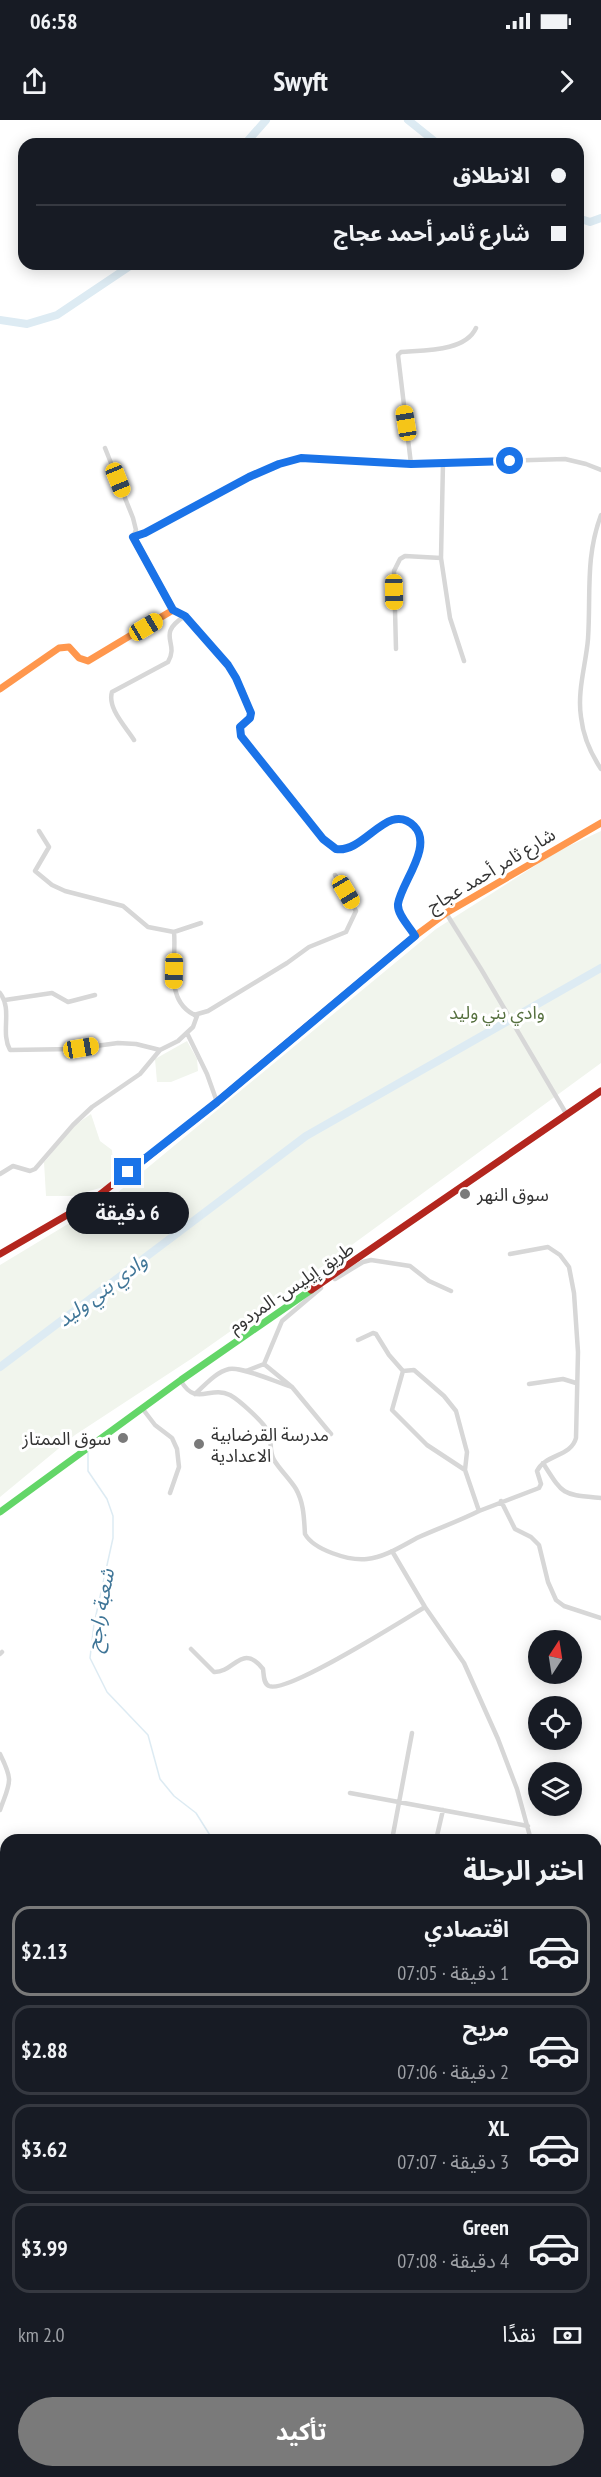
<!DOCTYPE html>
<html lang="ar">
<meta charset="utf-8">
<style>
body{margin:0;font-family:"PT Sans Narrow","Noto Sans Arabic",sans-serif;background:#20242c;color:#f1f3f6;direction:rtl;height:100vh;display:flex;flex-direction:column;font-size:22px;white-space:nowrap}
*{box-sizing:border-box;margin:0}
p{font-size:20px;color:#9ea1a6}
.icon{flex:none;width:33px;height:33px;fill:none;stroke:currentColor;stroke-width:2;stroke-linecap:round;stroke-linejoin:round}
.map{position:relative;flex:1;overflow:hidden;direction:ltr}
.drawer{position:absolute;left:0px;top:1714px;width:602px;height:644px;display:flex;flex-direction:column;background:#171b24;border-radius:18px 18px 0 0;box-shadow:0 3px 15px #0003;direction:rtl}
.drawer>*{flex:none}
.hud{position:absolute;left:18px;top:18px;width:566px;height:132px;border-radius:18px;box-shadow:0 3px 15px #0003;direction:rtl;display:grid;align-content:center;height:132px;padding:0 18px;background:#171b24}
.needle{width:39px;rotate:12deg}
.fabs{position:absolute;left:528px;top:1510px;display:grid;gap:12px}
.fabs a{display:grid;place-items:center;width:54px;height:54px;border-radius:50%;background:#171b24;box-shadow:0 3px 15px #0003;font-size:30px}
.end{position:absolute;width:27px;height:27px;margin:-14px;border:8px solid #1a73e8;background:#fff;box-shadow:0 0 0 3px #fff}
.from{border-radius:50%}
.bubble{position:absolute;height:42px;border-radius:21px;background:#171b24;box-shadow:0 3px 15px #0003;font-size:20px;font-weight:700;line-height:42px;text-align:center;direction:rtl}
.car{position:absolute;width:18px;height:36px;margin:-18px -9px;border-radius:8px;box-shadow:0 0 4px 2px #0007;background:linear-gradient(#f5c518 24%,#345 0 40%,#f5c518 0 76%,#345 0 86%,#f5c518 0)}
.hud b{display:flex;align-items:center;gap:21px;height:57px;font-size:22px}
.hud b+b{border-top:2px solid #363941}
.hud i{width:15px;height:15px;background:#f1f3f6}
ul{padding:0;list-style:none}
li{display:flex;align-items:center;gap:18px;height:90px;margin:0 12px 9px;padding:0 6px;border:3px solid #363941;border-radius:18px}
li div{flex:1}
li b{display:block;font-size:22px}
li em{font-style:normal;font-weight:700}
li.on{border-color:#7a7a7a}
li>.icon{width:54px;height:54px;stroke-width:1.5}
h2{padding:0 18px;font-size:27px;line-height:72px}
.pay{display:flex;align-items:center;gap:15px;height:66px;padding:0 18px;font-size:22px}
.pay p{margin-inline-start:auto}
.action{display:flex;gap:12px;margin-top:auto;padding:12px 18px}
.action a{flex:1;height:69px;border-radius:36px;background:#7a7a7a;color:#fff;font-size:24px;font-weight:700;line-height:69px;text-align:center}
.status{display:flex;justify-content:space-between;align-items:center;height:42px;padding:0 30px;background:#171b24;direction:ltr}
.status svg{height:16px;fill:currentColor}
header{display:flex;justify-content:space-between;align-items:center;height:78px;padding:0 18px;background:#171b24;font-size:27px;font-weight:700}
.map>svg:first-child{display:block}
</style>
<div class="status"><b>06:58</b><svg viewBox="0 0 49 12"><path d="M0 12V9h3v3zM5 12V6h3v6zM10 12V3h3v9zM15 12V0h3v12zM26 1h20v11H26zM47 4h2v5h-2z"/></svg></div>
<header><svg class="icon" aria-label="forward" viewBox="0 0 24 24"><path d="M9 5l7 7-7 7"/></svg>Swyft<svg class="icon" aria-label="share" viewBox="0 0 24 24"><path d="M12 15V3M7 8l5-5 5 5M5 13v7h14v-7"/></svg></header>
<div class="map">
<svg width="601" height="2357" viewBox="0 0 601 2357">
<rect width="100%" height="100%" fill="#fff"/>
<path fill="#f1f5ed" d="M601 711V943L312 1154 191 1239 75 1315 0 1377V1145L111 1078 436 809 558 731Z
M187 921 197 939 198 951 171 962H157L155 939Z
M91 994 100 1021 112 1030 114 1054 107 1066 72 1076H46L44 1042C52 1035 55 1026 61 1019 70 1009 80 1001 91 994Z"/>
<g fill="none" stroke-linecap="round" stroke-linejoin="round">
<path stroke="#ddebf3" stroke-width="1.5" d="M82 1316 85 1324
M88 1333V1351L107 1379 113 1396V1418L94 1504 90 1538 107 1572 148 1615 160 1659 174 1676 196 1693 213 1720"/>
<path stroke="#ddebf3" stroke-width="8" d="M408 0 438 24
M245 24 266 0
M578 98 590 102 601 98
M0 200 27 204 57 195 133 144
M0 1247 306 1016 601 848"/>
<path stroke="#d7d7d7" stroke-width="4.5" d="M105 328 133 398 136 410 133 417
M443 343 441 438 450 498 464 541
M411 344 398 235 401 232C423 230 465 232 476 208
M601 395C585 438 591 474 588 519 586 544 577 571 581 597 583 615 591 634 601 649
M133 417 145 413 249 357 279 344 301 338 411 344 565 339 586 344 601 350
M173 490 185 496 228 545 243 570 251 593 250 598 240 607 241 617 323 719C328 722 333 728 338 729 367 736 381 684 411 704 437 720 400 765 398 784 397 795 410 807 415 816
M396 529 394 451 400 439 405 436 441 438
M134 620C126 607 107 588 112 572L168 542C180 522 155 515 185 496
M39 711 49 727 35 751 52 765 65 771 123 786 148 807 174 812
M446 793 481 849 567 995
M0 873C13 890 0 912 10 930L73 929 118 923 136 924 160 930
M5 880 52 873 68 882 95 875
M194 895 208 891 287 843 309 827 346 812 356 791 335 755
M187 913 207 954 217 982
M0 1054 13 1046 30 1051 35 1049 73 1005 92 987 140 954 160 930 178 921 193 907 197 896C163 882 177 841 174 812L201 803
M335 1159 363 1142 371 1140 410 1146 429 1161 451 1171
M358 1220 373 1213 376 1214 389 1235 403 1251
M264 1244 292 1267 331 1314
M246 1251 264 1244 282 1201 321 1168
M181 1261C196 1287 210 1265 230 1275 239 1280 265 1303 269 1313 272 1322 269 1331 274 1340 280 1350 290 1359 296 1369 304 1383 304 1399 305 1414 314 1430 349 1441 367 1439 386 1437 403 1425 419 1417 439 1408 459 1401 479 1391L465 1350 467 1332 456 1291 444 1276 414 1250 403 1251 392 1290 427 1325 465 1350
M529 1264 563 1259 576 1263
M195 1274C205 1265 216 1252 229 1249 241 1246 278 1263 292 1267
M142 1288 155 1305 172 1318 177 1329 179 1347 170 1373
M543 1343C564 1376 561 1374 601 1378
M501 1381 515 1409 531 1417 539 1425 548 1462 556 1480 564 1486 601 1498
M479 1391 539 1368 541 1364 537 1351C545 1334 571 1337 576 1318L578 1232 574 1173 569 1147 560 1135 548 1127 510 1134
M392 1431 425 1487 464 1543 498 1619 517 1669 531 1720
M191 1529 214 1552C234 1553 242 1522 263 1549 264 1555 263 1563 269 1566 287 1574 403 1500 425 1487
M0 1534 2 1532
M0 1634C14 1662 10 1662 0 1690
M350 1673 528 1706
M392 1720 412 1613
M436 1720 443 1690
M0 1819 6 1823
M0 2192 6 2193
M0 2235 6 2236
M0 2300 6 2302
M596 2319 601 2318
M166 2352 181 2357
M486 2352 505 2357
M58 2354 66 2357
M219 2357 221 2352"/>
<path stroke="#63d668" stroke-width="7" d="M0 1392 181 1260 311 1170
M596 2155 601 1742"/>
<path stroke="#ff974d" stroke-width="7" d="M0 569 59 528 69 527 79 538 88 541 173 490 133 417
M311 903 415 816 446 793 601 703"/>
<path stroke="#b3261e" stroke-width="7" d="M0 1134 93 1080 217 982 311 903
M311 1170 601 971
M585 2352V2357"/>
</g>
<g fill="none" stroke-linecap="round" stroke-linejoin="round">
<path stroke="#1a73e8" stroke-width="8" d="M128 1052 217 982 415 816C410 807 397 795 398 784 401 763 434 726 414 706 388 680 364 734 336 729L323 719 241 616 240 607 250 598 251 593 236 558 228 545 185 496 173 490 133 417 145 413 249 357 279 344 301 338 411 344 510 341"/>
</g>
<g fill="#7a7a7a" stroke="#fff" stroke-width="2">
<circle cx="465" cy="1074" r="6"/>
<circle cx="123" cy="1318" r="6"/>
<circle cx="199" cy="1324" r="6"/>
</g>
<g text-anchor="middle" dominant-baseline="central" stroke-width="6" stroke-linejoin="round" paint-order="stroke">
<g font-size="18" fill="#333" stroke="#fff">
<text transform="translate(491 750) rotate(-31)">شارع ثامر أحمد عجاج</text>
<text transform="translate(291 1167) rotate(-34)">طريق إيليس- المردوم</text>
</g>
<g font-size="18" fill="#56703f" stroke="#fff">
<text x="497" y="892">وادي بني وليد</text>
</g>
<g font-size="18" fill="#333" stroke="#fff" text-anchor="start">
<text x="477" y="1074">سوق النهر</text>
<text x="211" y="1314">مدرسة القرضابية<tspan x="211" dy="21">الاعدادية</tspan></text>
<text x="111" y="1318" text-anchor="end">سوق الممتاز</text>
</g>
<g font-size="20" font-style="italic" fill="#3f7597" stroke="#fff">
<text transform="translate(102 1170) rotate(-37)">وادي بني وليد</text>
<text transform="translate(100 1490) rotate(-80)">شعبة راجح</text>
</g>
</g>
</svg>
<div class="fabs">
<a><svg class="needle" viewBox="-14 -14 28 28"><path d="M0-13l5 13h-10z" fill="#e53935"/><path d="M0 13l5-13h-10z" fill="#9ea1a6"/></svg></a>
<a><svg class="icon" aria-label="locate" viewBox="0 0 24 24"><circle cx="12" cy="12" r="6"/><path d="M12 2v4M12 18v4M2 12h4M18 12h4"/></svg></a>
<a><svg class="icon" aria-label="layers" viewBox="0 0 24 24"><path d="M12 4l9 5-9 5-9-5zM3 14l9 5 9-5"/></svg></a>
</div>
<i class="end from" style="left:510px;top:341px"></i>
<i class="end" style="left:128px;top:1052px"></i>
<div class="bubble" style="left:66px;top:1072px;width:123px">6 دقيقة</div>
<i class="car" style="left:406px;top:303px;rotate:351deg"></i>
<i class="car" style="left:118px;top:360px;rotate:158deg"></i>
<i class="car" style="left:394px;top:472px;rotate:179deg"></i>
<i class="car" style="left:146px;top:507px;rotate:59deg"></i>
<i class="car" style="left:346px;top:772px;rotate:149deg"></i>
<i class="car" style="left:174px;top:851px;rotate:181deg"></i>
<i class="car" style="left:81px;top:928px;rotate:80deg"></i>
<div class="hud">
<b><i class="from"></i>الانطلاق</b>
<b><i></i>شارع ثامر أحمد عجاج</b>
</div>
<section class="drawer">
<h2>اختر الرحلة</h2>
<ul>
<li class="on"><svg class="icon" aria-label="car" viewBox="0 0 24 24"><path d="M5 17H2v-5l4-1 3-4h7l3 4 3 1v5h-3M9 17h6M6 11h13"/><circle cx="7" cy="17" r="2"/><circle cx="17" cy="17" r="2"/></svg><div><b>اقتصادي</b><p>1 دقيقة · 07:05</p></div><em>$2.13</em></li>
<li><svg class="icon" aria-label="car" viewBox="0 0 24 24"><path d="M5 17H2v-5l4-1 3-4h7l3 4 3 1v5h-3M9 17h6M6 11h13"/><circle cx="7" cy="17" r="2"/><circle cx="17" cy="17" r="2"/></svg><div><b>مريح</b><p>2 دقيقة · 07:06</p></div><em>$2.88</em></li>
<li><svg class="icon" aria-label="car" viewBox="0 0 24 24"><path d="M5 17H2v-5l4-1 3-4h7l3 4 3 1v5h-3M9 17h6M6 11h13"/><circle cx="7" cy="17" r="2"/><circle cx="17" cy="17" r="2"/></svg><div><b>XL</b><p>3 دقيقة · 07:07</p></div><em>$3.62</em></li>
<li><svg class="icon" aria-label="car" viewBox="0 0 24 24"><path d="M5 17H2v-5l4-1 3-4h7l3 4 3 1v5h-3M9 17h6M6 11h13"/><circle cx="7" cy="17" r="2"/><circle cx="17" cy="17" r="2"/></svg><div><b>Green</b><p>4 دقيقة · 07:08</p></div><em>$3.99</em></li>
</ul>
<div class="pay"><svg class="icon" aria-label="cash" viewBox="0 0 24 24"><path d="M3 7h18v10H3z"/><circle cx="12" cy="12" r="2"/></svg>نقدًا<p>2.0 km</p></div>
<div class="action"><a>تأكيد</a></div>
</section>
</div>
